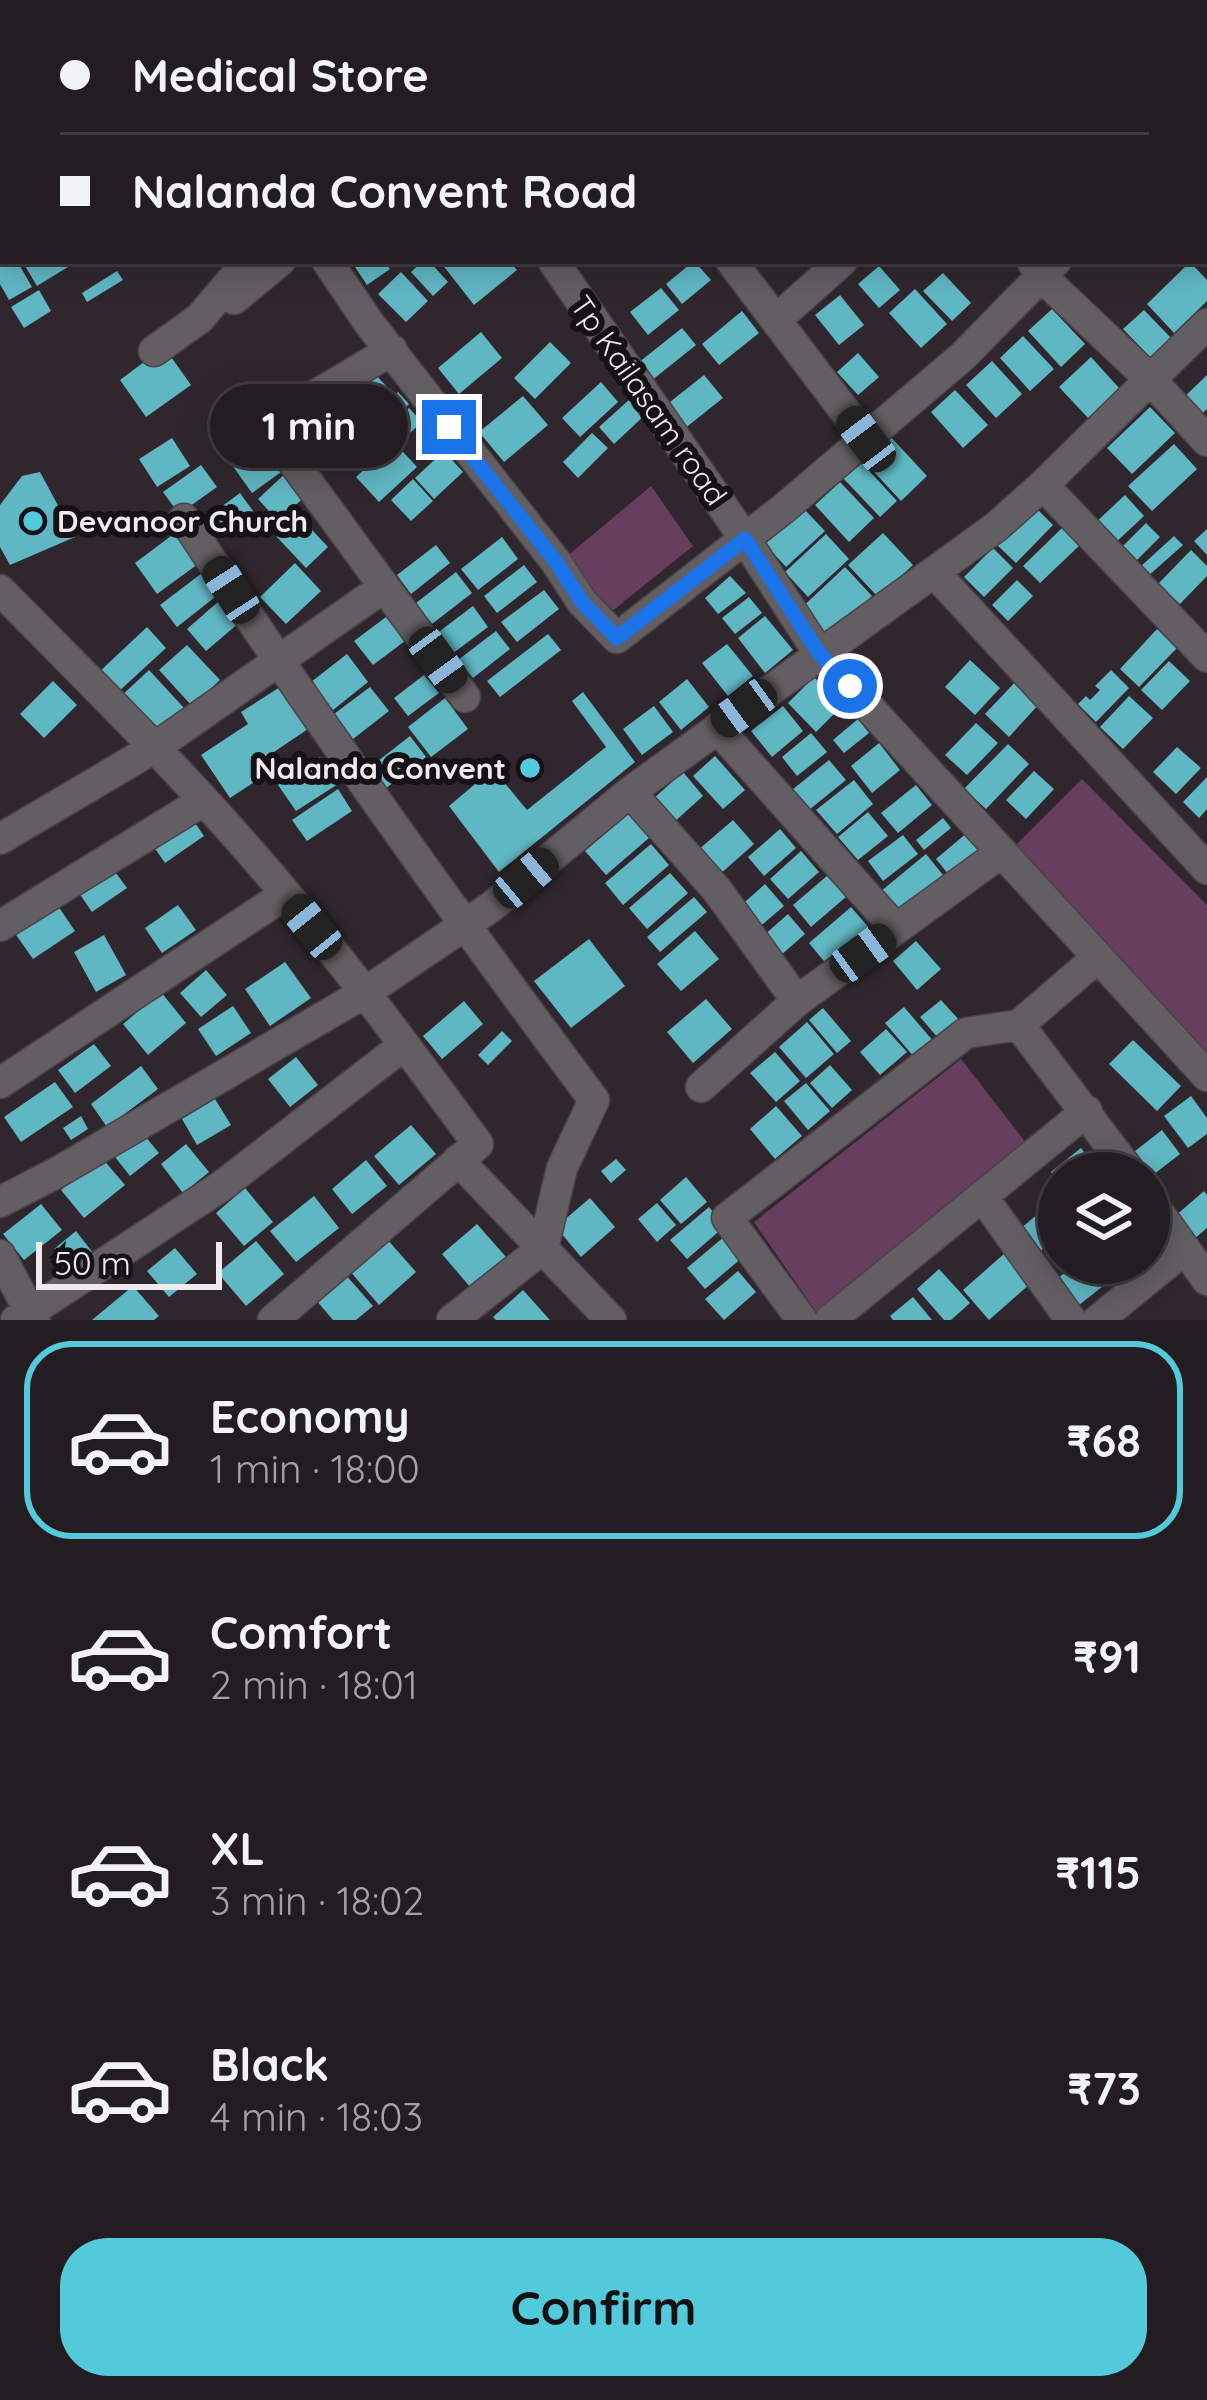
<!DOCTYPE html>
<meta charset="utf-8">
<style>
body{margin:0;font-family:Quicksand,sans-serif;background:#2b262a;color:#f1f3f6;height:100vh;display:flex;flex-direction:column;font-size:45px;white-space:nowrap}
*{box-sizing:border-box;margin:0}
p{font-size:39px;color:#a3a2a5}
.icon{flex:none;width:66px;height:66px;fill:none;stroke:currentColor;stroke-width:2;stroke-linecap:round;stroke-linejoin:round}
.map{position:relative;height:1320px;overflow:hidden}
.drawer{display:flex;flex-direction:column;background:#231d22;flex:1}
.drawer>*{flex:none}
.guide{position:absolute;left:0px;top:0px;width:1209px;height:264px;box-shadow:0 6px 30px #0003,0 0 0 3px #403b40;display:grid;align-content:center;height:264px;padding:0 60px;background:#231d22}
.tools{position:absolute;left:1038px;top:1152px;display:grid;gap:24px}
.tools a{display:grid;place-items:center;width:132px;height:132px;border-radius:50%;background:#231d22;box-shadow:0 6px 30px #0003,0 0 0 3px #403b40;font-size:60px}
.scale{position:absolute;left:36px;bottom:30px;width:186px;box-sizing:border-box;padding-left:12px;border:6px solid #f0ebef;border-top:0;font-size:33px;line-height:42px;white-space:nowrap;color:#f0ebef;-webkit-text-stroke:9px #151114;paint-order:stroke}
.end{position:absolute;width:54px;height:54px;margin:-27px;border:15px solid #1a73e8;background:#fff;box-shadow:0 0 0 6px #fff}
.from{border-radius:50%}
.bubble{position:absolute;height:84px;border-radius:42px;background:#231d22;box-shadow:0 6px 30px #0003,0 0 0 3px #403b40;font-size:39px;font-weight:700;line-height:84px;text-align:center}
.car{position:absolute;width:36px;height:72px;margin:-36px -18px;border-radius:15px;box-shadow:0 0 9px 3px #0007;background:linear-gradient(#222 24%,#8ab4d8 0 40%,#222 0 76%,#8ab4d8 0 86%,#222 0)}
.guide b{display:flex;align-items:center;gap:42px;height:114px;font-size:45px}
.guide b+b{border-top:3px solid #403b40}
.guide i{width:30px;height:30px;background:#f1f3f6}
ul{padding:21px 0 0;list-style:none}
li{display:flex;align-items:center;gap:36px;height:198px;margin:0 24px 18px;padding:0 36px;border:6px solid transparent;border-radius:48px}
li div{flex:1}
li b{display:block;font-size:45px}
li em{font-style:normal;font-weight:700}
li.selected{border-color:#53cadc}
li>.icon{width:108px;height:108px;stroke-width:1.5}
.action{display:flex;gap:24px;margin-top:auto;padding:24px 60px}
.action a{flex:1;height:138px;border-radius:48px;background:#53cadc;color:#111;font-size:48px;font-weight:700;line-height:138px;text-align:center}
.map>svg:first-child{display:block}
</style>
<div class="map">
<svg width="1207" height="1320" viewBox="0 0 1207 1320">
<rect width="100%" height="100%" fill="#2f272d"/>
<path fill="#683e5e" d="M651 486 693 546 606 616 565 558Z
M1082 779 1207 905V1059L1005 856Z
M961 1059 1030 1148 817 1313 754 1222Z"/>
<path fill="#60b7c4" d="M0 261H17L32 287 9 300 0 284Z
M22 261H64L68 267 37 286Z
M351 261H384L390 269 367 285Z
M423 261H429L448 282 433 296 411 272Z
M446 261H509L517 270 474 305 442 264Z
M694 261 711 280 682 304 666 284Z
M1190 262 1207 280V301L1174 333 1147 304Z
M879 266 900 290 879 308 858 284Z
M117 271 123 280 87 302 82 293Z
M401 272 428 301 406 322 378 294Z
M943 273 971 303 952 321 923 291Z
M661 288 679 310 648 335 630 312Z
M915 289 947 324 921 348 889 313Z
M39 290 51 311 24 328 11 307Z
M840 295 864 325 839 345 815 315Z
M1052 309 1085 344 1061 367 1028 331Z
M1144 310 1174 341 1154 361 1123 329Z
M742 311 759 333 719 365 702 344Z
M682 328 696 345 651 381 638 363Z
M481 332 502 358 459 394 438 368Z
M1023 336 1054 369 1030 391 1000 358Z
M550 342 571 363 535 399 514 378Z
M164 347 191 385 146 417 120 380Z
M858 353 879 377 858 395 837 372Z
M1091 357 1120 389 1088 418 1059 387Z
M992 361 1022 394 996 418 966 385Z
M370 369 392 392 373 410 351 386Z
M704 375 723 398 684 429 665 406Z
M1207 375V409L1196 419 1179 402Z
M341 380 367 408 346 428 320 400Z
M601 382 618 402 580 437 562 418Z
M955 390 988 425 963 448 931 412Z
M398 392 409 404 388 425 377 412Z
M523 396 548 425 504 462 479 432Z
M630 399 645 415 614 444 599 427Z
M316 401 337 423 309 449 289 427Z
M1150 407 1175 433 1132 474 1107 448Z
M409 408 422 422 400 442 387 428Z
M368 413 391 437 366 461 342 436Z
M592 433 608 448 578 478 563 462Z
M260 435 284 470 252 493 227 458Z
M889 435 927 476 901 501 863 460Z
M172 438 190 466 157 487 139 459Z
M394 442 417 467 379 502 356 477Z
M1174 444 1197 469 1152 511 1128 486Z
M444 451 463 472 434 499 415 478Z
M861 462 897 501 880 517 843 478Z
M201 465 217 487 179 514 163 492Z
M288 471 309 493 278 521 258 499Z
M40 472 75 537 10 565 0 547V505L22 476Z
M413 479 433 501 411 521 391 500Z
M840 482 874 518 849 542 815 505Z
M240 493 253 511 217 536 205 519Z
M1125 495 1144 516 1113 545 1093 525Z
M1033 505 1053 525 1016 563 996 544Z
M804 509 825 531 786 567 765 544Z
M298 515 328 547 306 568 276 536Z
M1146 523 1160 537 1129 568 1115 554Z
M1063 527 1080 545 1040 583 1023 566Z
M1207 529V555L1194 541Z
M175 533 198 564 157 594 135 563Z
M883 533 913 565 878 597 848 565Z
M826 534 849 559 808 597 785 572Z
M1174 536 1183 545 1147 577 1139 568Z
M502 537 518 559 478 590 461 569Z
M436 545 450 563 411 594 397 575Z
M993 548 1013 568 984 597 964 577Z
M1191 550 1207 566V576L1180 604 1158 584Z
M295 563 321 591 286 624 260 597Z
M524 565 537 582 497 613 484 596Z
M845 567 872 596 824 640 798 611Z
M456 572 472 593 432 624 416 603Z
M202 573 219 594 177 627 160 605Z
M730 576 746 593 718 614 705 598Z
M1017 580 1033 596 1008 621 992 605Z
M544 590 559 609 517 642 501 622Z
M227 594 246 617 206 651 187 629Z
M749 597 762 613 735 634 722 618Z
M473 606 488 627 452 654 436 634Z
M765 616 793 650 765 673 738 638Z
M386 617 405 641 373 665 354 641Z
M147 627 166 648 117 693 98 673Z
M1157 629 1177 648 1139 687 1120 669Z
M496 631 510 649 473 678 458 660Z
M548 634 561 650 500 697 487 681Z
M727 644 753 676 728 696 702 663Z
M187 645 220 680 192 706 159 670Z
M347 654 368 682 333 710 311 682Z
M970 660 1000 688 975 715 945 687Z
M1169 661 1190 681 1162 710 1141 690Z
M149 670 185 709 155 737 119 698Z
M1111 670 1129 688 1096 722 1078 704 1086 696 1090 700 1100 690 1095 686Z
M424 675 439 693 408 716 394 698Z
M814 677 842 706 816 732 788 703Z
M687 679 709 707 681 730 659 702Z
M1018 679 1041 702 1009 737 985 714Z
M53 681 77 705 44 738 20 714Z
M280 687 308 729 268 756 276 768 230 798 201 755 248 724 241 712Z
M370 687 389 711 353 739 334 714Z
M583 692 635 762 499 872 449 806 493 769 527 810 606 747 572 701Z
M1129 696 1153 718 1123 749 1100 727Z
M445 698 468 729 431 757 408 727Z
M654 706 673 732 642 755 623 729Z
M783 706 803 731 772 757 751 731Z
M858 719 869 733 844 753 833 740Z
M976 723 998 743 967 775 945 755Z
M811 733 827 752 797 776 782 757Z
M410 736 426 757 381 792 365 771Z
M879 743 900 770 872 793 851 766Z
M1008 744 1029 764 986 809 964 789Z
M1177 747 1201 768 1176 794 1153 772Z
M715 756 745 790 723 809 693 776Z
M320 757 338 784 296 811 278 785Z
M829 760 846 780 804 814 787 794Z
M1034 771 1054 789 1026 819 1006 800Z
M683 772 703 796 673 823 653 799Z
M1207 777V809L1199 818 1183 802Z
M854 780 873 804 837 834 816 810Z
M916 785 932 805 898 833 881 813Z
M338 789 352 811 307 841 292 820Z
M868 812 888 836 858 860 838 837Z
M628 814 649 838 606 875 585 851Z
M191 817 204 836 165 863 152 844Z
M943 818 951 828 924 850 916 840Z
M733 820 754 844 718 876 697 851Z
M780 829 796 848 764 876 748 857Z
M968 832 981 849 949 875 936 859Z
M903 835 918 854 883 881 868 861Z
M651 844 669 865 623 905 605 883Z
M801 851 819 872 788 899 770 879Z
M926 854 943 875 897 913 880 892Z
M113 869 127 888 92 912 79 893Z
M670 873 688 893 647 929 629 908Z
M828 875 847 896 811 927 793 905Z
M765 884 784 906 757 929 738 908Z
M694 897 707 912 660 952 647 937Z
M54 900 75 931 33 959 12 929Z
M178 905 196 930 162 953 145 928Z
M851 907 870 929 828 966 809 943Z
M788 914 805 934 780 956 762 937Z
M695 931 719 959 681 991 657 964Z
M104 935 126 975 96 992 74 952Z
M589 939 625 986 571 1028 534 981Z
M916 941 941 969 917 990 893 961Z
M285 962 311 998 270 1026 245 989Z
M206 970 227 995 201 1017 180 993Z
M161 992 186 1023 148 1055 123 1024Z
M706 999 732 1029 693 1063 667 1032Z
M941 1000 960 1021 939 1039 920 1017Z
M464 1001 483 1024 442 1059 423 1036Z
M233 1006 251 1033 216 1056 198 1029Z
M904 1007 934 1042 915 1058 885 1023Z
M823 1008 851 1041 837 1053 809 1020Z
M807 1022 834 1054 806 1078 779 1047Z
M886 1029 907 1052 880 1075 860 1052Z
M502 1031 512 1041 488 1065 478 1055Z
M1133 1040 1181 1086 1157 1111 1109 1064Z
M94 1044 111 1066 75 1093 58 1070Z
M775 1052 800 1081 776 1102 750 1073Z
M296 1057 318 1085 290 1107 268 1079Z
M830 1065 852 1090 832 1108 810 1083Z
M141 1066 158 1089 107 1127 91 1104Z
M55 1082 73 1107 21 1142 4 1117Z
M806 1083 830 1111 808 1130 784 1101Z
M1191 1096 1207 1118V1134L1188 1148 1164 1116Z
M215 1099 231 1125 197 1145 182 1119Z
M776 1106 802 1136 775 1159 750 1129Z
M81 1116 88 1129 71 1140 63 1128Z
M411 1125 436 1154 399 1185 374 1156Z
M1162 1130 1180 1154 1149 1178V1173H1144L1130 1155Z
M144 1135 159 1153 130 1176 115 1157Z
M186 1144 209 1172 183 1193 161 1164Z
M1081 1148 1095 1166 1087 1173H1059V1181L1051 1172Z
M102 1158 125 1185 84 1218 61 1190Z
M616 1159 626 1170 611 1183 601 1171Z
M366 1160 387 1186 352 1214 332 1189Z
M686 1177 707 1202 681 1224 660 1200Z
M245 1188 273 1222 244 1246 216 1213Z
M1204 1191 1207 1195V1228L1194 1239 1174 1217Z
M314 1196 339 1228 296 1262 270 1231Z
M590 1198 615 1227 581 1257 556 1227Z
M1052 1202 1059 1211V1236L1039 1252 1020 1229Z
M657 1203 676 1225 657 1242 638 1219Z
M41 1204 62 1230 24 1260 3 1234Z
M709 1207 725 1226 687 1259 670 1240Z
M477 1224 506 1257 471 1288 442 1254Z
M76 1231 100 1262 78 1279 54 1249Z
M725 1236 743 1257 705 1289 687 1268Z
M386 1238 416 1272 379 1305 349 1270Z
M256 1241 284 1274 246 1306 218 1273Z
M175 1248 197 1274 169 1297 147 1271Z
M1005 1253 1031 1283 989 1320 963 1290Z
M1077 1263H1099L1112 1279 1074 1309 1053 1282Z
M1108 1263H1133L1118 1275Z
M939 1269 970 1303 951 1320H944L917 1289Z
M738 1271 756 1292 724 1320 705 1299Z
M345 1274 373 1306 356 1320H333L316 1300Z
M133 1286 159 1316 154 1320H92Z
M523 1290 550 1320H496L493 1317Z
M913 1297 932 1320H893L890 1316Z"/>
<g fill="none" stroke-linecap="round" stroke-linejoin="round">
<g stroke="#4a4248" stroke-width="33">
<path id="minor" d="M155 0 157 3
M351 0 353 3
M533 0 535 3
M988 0 991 3
M687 3 691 0
M908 3 911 0
M1130 3 1133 0
M1206 97 1207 96
M0 224 3 222
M327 261 369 323 556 562 582 602 617 638 783 509 963 356 1056 261
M553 261 745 539 819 653 1207 1076
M731 261 866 439
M1032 261 1041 276 1150 379 1207 441
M234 299 280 261
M776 320 842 261
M392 350 272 421 274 436 465 697
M154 351 200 318 248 261
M1043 485 1207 657
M184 519C314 717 452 910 594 1100L562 1168 543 1248 452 1320
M934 572 1207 869
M0 590C92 683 186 776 271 876 344 962 411 1053 478 1144L273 1320
M717 728 896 929
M630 792 717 890 797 1001
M0 839 154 748 384 587
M0 926 203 801
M1019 1025 1131 1173
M0 1083 286 894
M701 1087 797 1001 1002 852
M458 1160 611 1320
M982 1196 1071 1320
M1149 1199 1207 1280
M0 1202 58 1172 366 992 491 907 630 792 996 527 1043 485 1207 324
M0 1255 30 1312 16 1320
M35 1320 30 1312 223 1185 404 1045
M802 1320 727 1218 966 1033 1019 1025 1098 957
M830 1320 1087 1111
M1098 1320 1185 1249"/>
</g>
<use href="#minor" stroke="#635e61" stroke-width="30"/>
</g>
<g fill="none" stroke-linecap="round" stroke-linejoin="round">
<path stroke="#1a73e8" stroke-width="15" d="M449 427 556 562 582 602 617 638 745 539 819 653 850 686"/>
</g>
<g fill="#53cadc" stroke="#151114" stroke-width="4.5">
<circle cx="33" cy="521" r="12"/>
<circle cx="530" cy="768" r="12"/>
</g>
<g text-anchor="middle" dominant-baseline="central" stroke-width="12" stroke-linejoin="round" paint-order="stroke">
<g font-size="30" fill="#f0ebef" stroke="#151114">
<text transform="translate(649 400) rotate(55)">Tp Kailasam road</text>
</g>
<g font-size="30" font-weight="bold" fill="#f0ebef" stroke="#151114" text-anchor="start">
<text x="57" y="521">Devanoor Church</text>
<text x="506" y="768" text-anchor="end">Nalanda Convent</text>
</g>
</g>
</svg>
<div class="tools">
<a><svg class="icon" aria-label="layers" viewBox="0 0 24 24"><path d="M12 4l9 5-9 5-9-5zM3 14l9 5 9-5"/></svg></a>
</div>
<div class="scale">50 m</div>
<i class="end from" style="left:850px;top:686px"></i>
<i class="end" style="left:449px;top:427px"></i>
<div class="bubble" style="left:210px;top:384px;width:198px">1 min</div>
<i class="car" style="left:866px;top:439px;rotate:323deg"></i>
<i class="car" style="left:231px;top:590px;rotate:327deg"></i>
<i class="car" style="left:438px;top:660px;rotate:144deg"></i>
<i class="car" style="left:744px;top:708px;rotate:234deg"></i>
<i class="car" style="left:526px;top:878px;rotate:50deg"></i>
<i class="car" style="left:312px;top:927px;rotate:321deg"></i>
<i class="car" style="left:863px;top:953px;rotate:54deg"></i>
<div class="guide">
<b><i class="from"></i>Medical Store</b>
<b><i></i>Nalanda Convent Road</b>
</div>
</div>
<section class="drawer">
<ul>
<li class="selected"><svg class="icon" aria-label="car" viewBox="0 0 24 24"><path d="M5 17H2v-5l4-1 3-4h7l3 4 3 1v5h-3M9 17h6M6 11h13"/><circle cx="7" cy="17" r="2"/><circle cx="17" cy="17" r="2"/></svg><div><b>Economy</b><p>1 min · 18:00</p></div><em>₹68</em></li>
<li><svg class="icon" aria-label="car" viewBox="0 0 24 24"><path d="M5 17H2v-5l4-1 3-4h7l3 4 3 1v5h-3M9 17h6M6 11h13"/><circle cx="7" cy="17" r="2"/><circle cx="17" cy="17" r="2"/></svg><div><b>Comfort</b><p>2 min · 18:01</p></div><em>₹91</em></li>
<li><svg class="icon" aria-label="car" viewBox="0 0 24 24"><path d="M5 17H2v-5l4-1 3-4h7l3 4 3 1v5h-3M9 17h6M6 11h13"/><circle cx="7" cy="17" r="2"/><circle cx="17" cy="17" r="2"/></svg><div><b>XL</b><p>3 min · 18:02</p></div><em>₹115</em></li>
<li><svg class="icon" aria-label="car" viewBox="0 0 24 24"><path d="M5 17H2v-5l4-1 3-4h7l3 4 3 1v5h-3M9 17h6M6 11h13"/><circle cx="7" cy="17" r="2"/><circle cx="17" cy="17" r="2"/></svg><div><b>Black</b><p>4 min · 18:03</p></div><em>₹73</em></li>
</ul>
<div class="action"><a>Confirm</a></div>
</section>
